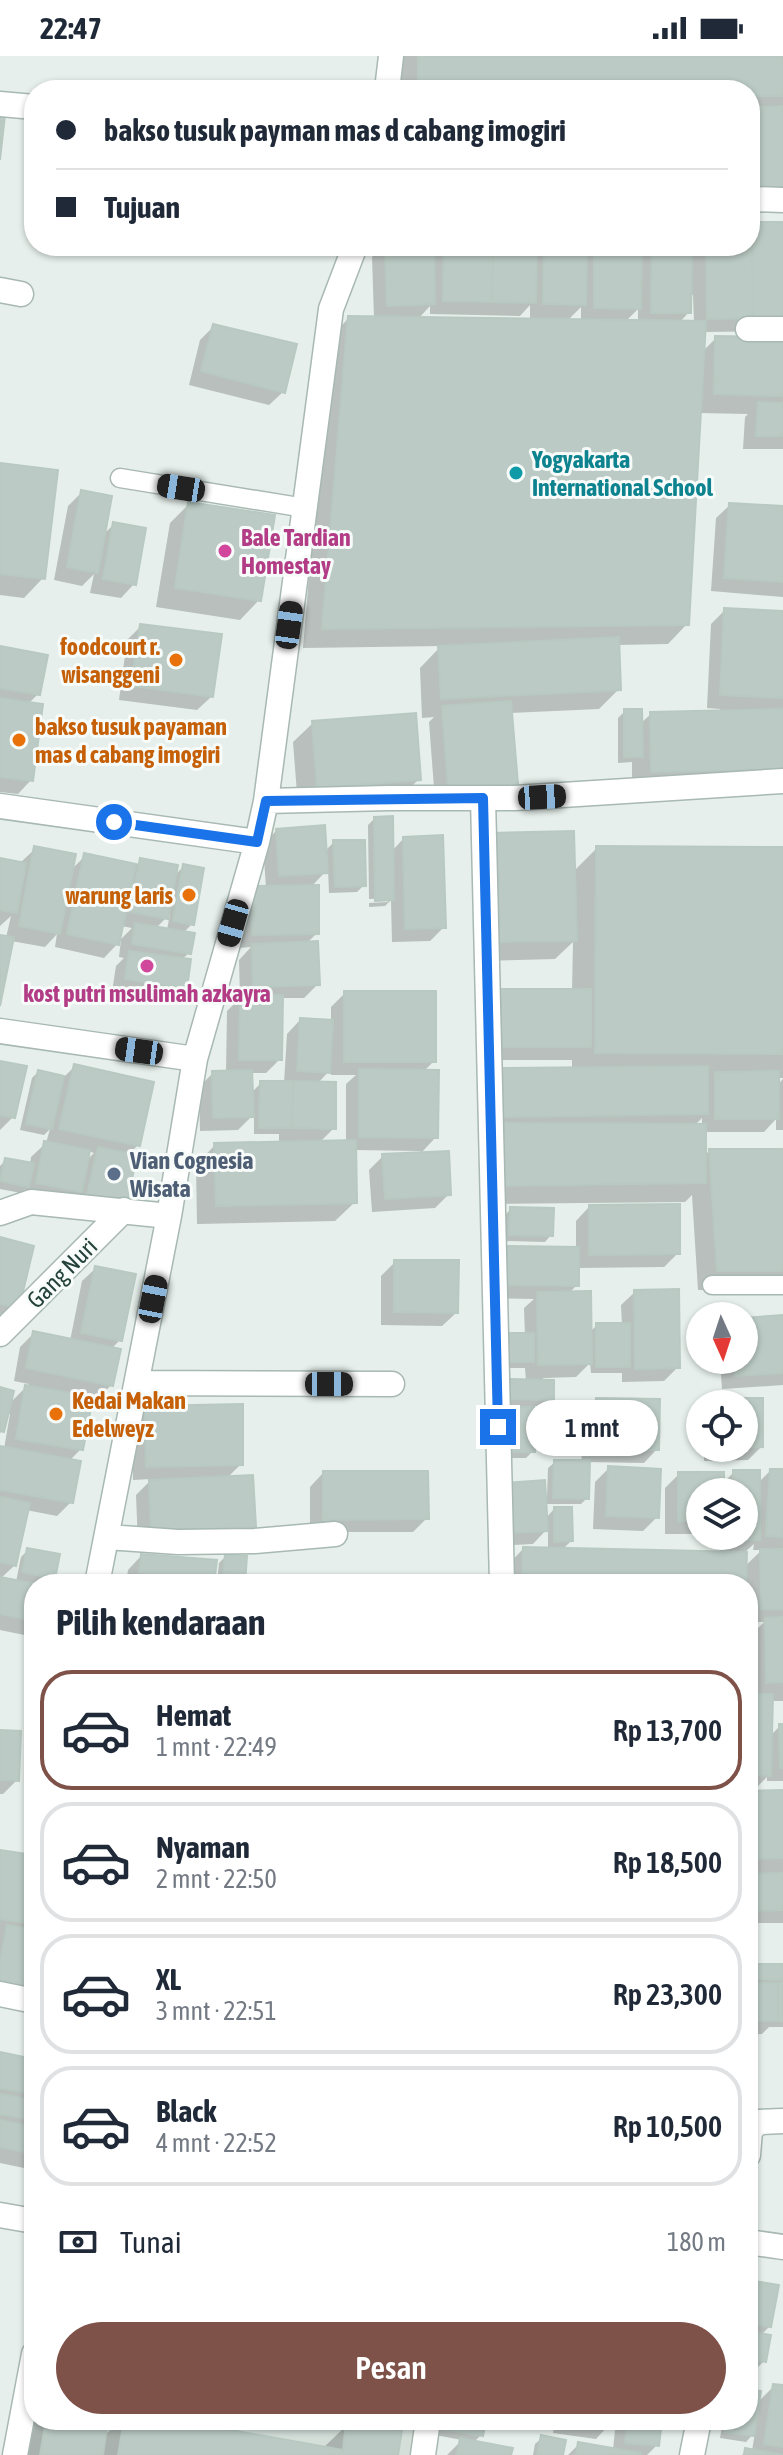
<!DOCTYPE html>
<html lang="id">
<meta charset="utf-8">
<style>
body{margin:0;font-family:"Asap Condensed",sans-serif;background:#f6f6f7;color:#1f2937;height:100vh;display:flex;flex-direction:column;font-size:30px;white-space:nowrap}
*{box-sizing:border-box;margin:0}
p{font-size:26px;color:#747a83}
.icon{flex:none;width:44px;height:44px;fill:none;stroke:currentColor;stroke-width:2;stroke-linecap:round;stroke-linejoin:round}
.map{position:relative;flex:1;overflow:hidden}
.panel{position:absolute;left:24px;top:1518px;width:734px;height:856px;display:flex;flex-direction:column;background:#fff;border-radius:32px;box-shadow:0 2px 6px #0004}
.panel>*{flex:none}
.hud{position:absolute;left:24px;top:24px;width:736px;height:176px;border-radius:32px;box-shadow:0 2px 6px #0004;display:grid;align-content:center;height:176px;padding:0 32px;background:#fff}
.needle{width:52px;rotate:177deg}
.tools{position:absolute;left:686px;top:1246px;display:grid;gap:16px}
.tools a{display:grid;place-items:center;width:72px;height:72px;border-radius:50%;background:#fff;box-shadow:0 2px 6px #0004;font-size:40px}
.end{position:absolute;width:36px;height:36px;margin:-18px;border:10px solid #1a73e8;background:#fff;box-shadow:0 0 0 4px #fff}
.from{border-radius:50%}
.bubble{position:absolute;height:56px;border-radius:28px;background:#fff;box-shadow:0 2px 6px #0004;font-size:26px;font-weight:600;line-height:56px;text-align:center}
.car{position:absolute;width:24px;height:48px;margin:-24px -12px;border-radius:10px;box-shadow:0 0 6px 2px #0007;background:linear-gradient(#222 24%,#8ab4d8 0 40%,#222 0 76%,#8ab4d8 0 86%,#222 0)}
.hud b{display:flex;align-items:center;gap:28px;height:76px;font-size:30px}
.hud b+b{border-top:2px solid #e0e1e3}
.hud i{width:20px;height:20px;background:#1f2937}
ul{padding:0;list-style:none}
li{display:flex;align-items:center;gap:24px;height:120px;margin:0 16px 12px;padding:0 16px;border:4px solid #e0e1e3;border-radius:32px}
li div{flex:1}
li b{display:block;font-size:30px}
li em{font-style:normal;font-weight:600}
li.active{border-color:#7f5249}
li>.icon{width:72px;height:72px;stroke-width:1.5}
h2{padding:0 32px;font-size:36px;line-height:96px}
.pay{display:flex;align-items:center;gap:20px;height:88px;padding:0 32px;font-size:30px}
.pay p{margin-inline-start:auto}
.action{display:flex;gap:16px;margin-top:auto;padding:16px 32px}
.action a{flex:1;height:92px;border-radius:48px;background:#7f5249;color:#fff;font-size:32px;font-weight:600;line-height:92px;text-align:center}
.status{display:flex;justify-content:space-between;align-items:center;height:56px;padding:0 40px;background:#fff;direction:ltr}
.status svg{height:22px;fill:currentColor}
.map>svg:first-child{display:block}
</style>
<div class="status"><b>22:47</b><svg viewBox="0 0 49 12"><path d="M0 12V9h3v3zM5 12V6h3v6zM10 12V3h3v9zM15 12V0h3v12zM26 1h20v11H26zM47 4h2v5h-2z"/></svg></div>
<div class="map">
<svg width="783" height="2399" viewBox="0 0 783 2399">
<rect width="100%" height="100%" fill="#e6efeb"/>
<path fill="#d4dfda" d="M34 2364H417L411 2399H27Z"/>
<path fill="#0003" fill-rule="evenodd" d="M395 0H783V147L750 149V34H395Z
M750 168H783V275L703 276 702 296 716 282 783 283V393H743L745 361 748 358 699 357 687 568 668 588 617 589 619 633 599 653 510 657 515 727 502 741 435 745 429 666 434 661 422 662 420 612 441 590 303 592 329 282 349 262H374L372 201 384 190H432V198L440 190H535L534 194 538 190H585V193L588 190H750ZM690 239H693L694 267H679L689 256ZM530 249V265L418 263 430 250V258L520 260ZM581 251V266L567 265ZM638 253V266H625Z
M214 270 283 336 269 349 189 329 200 284Z
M0 409 43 522 24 542 0 539Z
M82 436 103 479 114 468 134 528 121 542 90 537 94 518 82 530 54 524 68 450Z
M189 448 259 544 240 564 156 551 170 467Z
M730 449 783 452V541L711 535 716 462Z
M725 554 783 557V722L632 735V706L618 707V662L625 655 640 668 651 658 720 656V653L707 652 711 568Z
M141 570 211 641 197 654 119 644 127 584Z
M0 592 38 638 28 648 31 724 18 738 0 736Z
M313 667 419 723 400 742 298 750 293 686Z
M374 763 392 795 403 783 444 871 430 885 392 886 391 844 385 850 369 851V847L388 846V842L369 843 368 769Z
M276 775 324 796 334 786 364 829 357 836 329 837 328 813 311 831 317 877 306 888 318 928 304 942H281L280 1003 266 1017H250L251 1037 261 1027H284L287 978 300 964 331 966V951L345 937 434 1005 424 1015 436 1081 421 1097V1095L354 1094 355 1146 335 1165 197 1168 196 1109 215 1089 279 1088V1078H254V1058L238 1074 200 1075 199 1031 213 1017H226L227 955 240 942 239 904 251 891 239 892 238 845 266 831 263 788ZM331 1013V1019H356L346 1028V1086L319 1087 334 1072 317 1028Z
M492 779 573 816 597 792 783 793V1022H777V1029L783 1023V1074H776V1063L764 1076H704V1100L710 1094 783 1095V1233L698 1234 692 1139 685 1146 480 1148 481 1034 572 1014V1004H480L572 935 573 886 555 903 475 905 472 799ZM702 1062V1070H694Z
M35 793 71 814 85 800 135 810 141 804 174 820 184 810 192 868 183 877 189 897 181 904 185 931 171 945 112 936 116 910 124 902 119 901 121 884 104 902 55 891 57 878 45 891 11 885 0 940V881L6 882 11 860 0 870V804L21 806ZM170 858 167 874 156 872ZM121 870 132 872 118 886Z
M0 1007 13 1061 0 1074Z
M74 1011 138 1089 128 1099 125 1146 75 1153 78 1137 66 1149 23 1140 25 1133 21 1137 0 1133V1110L6 1104 30 1109 31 1101 46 1087 50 1073 44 1079 20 1074 32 1022 38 1016 63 1022ZM88 1095 94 1097 86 1105Z
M383 1100 449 1138 435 1152 372 1156 369 1114Z
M589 1151 678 1197 664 1211 577 1212V1229L568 1238 589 1277 597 1269H622L621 1249 635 1236 678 1311 664 1325 622 1326V1317H591L590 1307 576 1321 543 1322 552 1343 545 1350H532L533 1395 526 1402H501L500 1360 511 1350 503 1349 526 1325 525 1312H497L525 1279 524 1252 534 1243 491 1242V1206L576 1193V1165Z
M511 1153 551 1179 545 1186 503 1185 504 1160Z
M0 1183 17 1251 0 1264Z
M395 1206 456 1257 442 1270 381 1269V1220Z
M96 1212 120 1284 111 1293V1329L98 1343 91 1341 81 1393 69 1405 71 1446 57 1460 26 1454 15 1509 0 1523 16 1526 21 1501 28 1494 54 1522 48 1528H34V1581L0 1574V1392L4 1393 10 1358H7L0 1378V1333L9 1348 29 1328 14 1325 20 1291 34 1277 70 1285 82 1225Z
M783 1261V1329L722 1333 720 1304H744V1264Z
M596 1344 657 1393 644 1407 588 1406 587 1442 581 1448H545L546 1462 554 1453 571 1485 562 1494 720 1498V1480H744V1436H700V1478H665V1432L679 1418 722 1428 734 1416 758 1427 770 1415H783V1645H771L770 1680 780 1670H783V1725H767V1721L755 1733H748V1528H504V1513L523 1493 548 1494V1472L533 1488 496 1490 544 1442H547L548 1412 555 1406H581L582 1398 538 1395 539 1376 545 1369 582 1371 583 1358ZM754 1488 753 1494H762L744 1511 745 1496ZM749 1566H764L749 1581Z
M717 1344H761L762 1390 748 1404 704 1405V1392H744V1348H713Z
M146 1352 241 1408 227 1422 254 1470 240 1484 138 1488 136 1439 152 1423 133 1424 132 1366Z
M609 1412 657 1461 643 1475 593 1473 595 1426Z
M323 1417 427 1462 413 1476H310V1431Z
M141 1500 212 1528H126L128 1514Z
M225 1501 243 1528H217L219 1507Z
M0 1676 17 1724 3 1738H0Z
M783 1736V1867H748V1737Z
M0 1796 34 1801V1937L0 1942Z
M748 1910H783V1971H769L762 1978H748Z
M0 1998 34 2005 33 2037 26 2044 34 2046V2068L30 2072 34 2073V2102L24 2112 0 2107Z
M748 2226 770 2270 760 2280 764 2305 757 2312 748 2311Z
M774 2330 783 2331V2399H742L746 2394 752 2395 755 2376 746 2386 720 2382 723 2364H748V2335L757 2347Z
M34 2342V2364H106L104 2380 120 2364H163L323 2392 349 2367 332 2364H381L373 2372 396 2399H25Z
M433 2364H484L481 2379 473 2387 509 2399H447L462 2384 430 2378Z
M498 2364H545L539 2369Z
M555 2364H610L609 2369 596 2383 553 2377Z
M616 2364H660L657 2389 647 2399H568L578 2389 613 2394Z
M542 2382 561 2399H533L535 2388Z"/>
<path fill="#bbcac4" stroke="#b8c9c2" stroke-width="2" d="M418 0H783V40H750V34H418Z
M783 50V136L754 137 751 51Z
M0 58 5 59 0 104Z
M750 166H752L753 262 707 263 706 190H750Z
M752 166H783V262H753Z
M385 190H434L435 248 387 250Z
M444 190H493L492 246 443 245Z
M493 190H537L536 247 492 246Z
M544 190H587L586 249 543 248Z
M594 190H642L641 253 594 252Z
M652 190H692L691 257H651Z
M348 260 706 265 689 569 322 573Z
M213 268 297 288 285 337 201 315Z
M715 280 783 281V340L714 338Z
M758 346 783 347V380H756Z
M0 407 58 414 45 523 0 518Z
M81 434 112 440 98 517 67 511Z
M188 446 275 459 261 545 175 532Z
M729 447 783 450V526L724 522Z
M113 466 146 472 136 529 103 523Z
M724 552 783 555V642L720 639Z
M140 568 222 578 213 641 131 630Z
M619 581 621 634 441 643 438 590Z
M0 590 48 599 40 639 0 632Z
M0 642 43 648 33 725 0 721Z
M511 645 518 728 448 732 442 650Z
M624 653H642L643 701H624Z
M783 653V713L651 716 650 656Z
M416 657 421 724 317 732 312 665Z
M393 760 394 844 375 845 374 761Z
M325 769 328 817 279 820 276 773Z
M574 775 577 885 494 886 491 777Z
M443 779 446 872 405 873 403 781Z
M333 784H365L366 830 335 831Z
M34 790 76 798 60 878 19 870Z
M596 790 783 791V998L595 997Z
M84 797 136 808 119 889 67 878Z
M0 802 26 807 17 857 0 854Z
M140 802 178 809 168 863 130 856Z
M183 808 204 812 194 869 173 865Z
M319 829V878L252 879 251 830Z
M135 867 195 877 191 898 132 888Z
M0 879 14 881 0 950Z
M318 885 320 929 253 931 252 888Z
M129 895 191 903 187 932 125 923Z
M493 933H591V991H493Z
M344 935H436V1006H344Z
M240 939H283L282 1004H239Z
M300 962 333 964 330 1017 297 1015Z
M0 1005 27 1010 15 1062 0 1059Z
M74 1008 154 1026 140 1090 59 1073Z
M708 1010V1058L500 1061 499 1012Z
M359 1013 439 1014 438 1082 359 1081Z
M38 1014 64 1020 52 1073 26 1068Z
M252 1014 254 1061 213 1062 212 1015Z
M779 1015V1063H715V1016Z
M260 1025H293L292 1072H259Z
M293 1025 336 1026V1073L292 1072Z
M500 1067 706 1068V1127L499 1130Z
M356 1084 357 1147 216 1150 214 1087Z
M44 1085 90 1094 82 1136 36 1127Z
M98 1091 137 1099 127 1147 87 1139Z
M709 1093H783V1215H717Z
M449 1095 451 1139 385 1143 382 1098Z
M5 1102 34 1107 29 1131 0 1125Z
M680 1148V1198L589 1199V1149Z
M510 1151 554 1152 553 1180 509 1179Z
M0 1181 34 1190 19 1252 0 1248Z
M504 1190 579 1191V1230L504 1229Z
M394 1204H459L458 1257 394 1256Z
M95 1210 136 1218 122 1285 81 1277Z
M679 1233 680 1312 635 1313 634 1234Z
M591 1235 592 1308 538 1309 537 1236Z
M783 1259V1317L735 1320 734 1304H744V1262Z
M596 1267H630V1311H596Z
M33 1275 121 1293 113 1330 26 1312Z
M503 1277H534V1306H503Z
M509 1323 554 1324V1344L509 1343Z
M25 1329 93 1341 83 1394 16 1383Z
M0 1331 14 1335 4 1376 0 1375Z
M596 1342 660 1343 659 1394 594 1393Z
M716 1342H763V1391L744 1392V1348H716Z
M243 1348V1409L146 1411 145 1350Z
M506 1351H534L535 1396H507Z
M545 1367 589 1370 588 1392 543 1389Z
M0 1390 81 1405 73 1447 0 1434Z
M554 1404H590L589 1443 553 1442Z
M608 1410 661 1413 659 1462 606 1460Z
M770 1413H783V1481L766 1480Z
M733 1414H760V1484H733V1480H744V1436H733Z
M323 1415H428L429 1463 323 1464Z
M678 1416H724V1436H700V1465H678Z
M253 1419 256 1471 151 1475 149 1424Z
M545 1424 548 1475 509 1477 506 1427Z
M0 1441 30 1447 16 1510 0 1506Z
M554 1451H572L573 1485 554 1486Z
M523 1491 747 1496 746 1528H522Z
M27 1492 60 1498 55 1523 22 1516Z
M760 1493H783V1553H761Z
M141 1498 217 1504 214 1528H138Z
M225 1499 247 1500 245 1528H222Z
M0 1521 37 1528H34V1565L0 1558Z
M748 1554H752L750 1603 748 1602Z
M783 1561V1626L766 1627 765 1562Z
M748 1638H773L771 1720 748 1719Z
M779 1668H783V1712H780Z
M0 1674 21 1675 19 1725 0 1724Z
M783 1734V1802L748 1803V1735Z
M0 1794 34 1799V1868L0 1863Z
M783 1817V1854L748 1855V1818Z
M7 1869 34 1874V1933L0 1926V1906Z
M748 1908H783V1924L748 1923Z
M748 1927H778V1965H748Z
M778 1927H783V1965H778Z
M0 1996 34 2003V2038L0 2032Z
M0 2038 34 2044V2064L0 2058Z
M0 2064 34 2071V2098L0 2091Z
M748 2224 779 2229 771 2271 748 2267Z
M748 2275 771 2279 766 2306 748 2303Z
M773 2328 783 2329V2391L764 2388Z
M748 2333 761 2335 754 2380 725 2376 727 2364H748Z
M46 2364H108L103 2399H40Z
M124 2364H175L343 2394 346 2366 402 2374 398 2399H118Z
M437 2364H486L483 2380 436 2372Z
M566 2364H612L611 2370Z
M628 2364H662L659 2390 625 2387Z
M541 2379 566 2384 563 2399H537Z
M460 2382 513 2392 511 2399H457Z
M578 2386 641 2397 640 2399H576Z
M745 2392 783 2399H744Z"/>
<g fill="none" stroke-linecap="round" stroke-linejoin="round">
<g stroke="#a8b8b2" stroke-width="21">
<path id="lane" d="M120 422 305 452
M712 1229H783"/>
</g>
<g stroke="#a8b8b2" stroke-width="27">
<path id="street" d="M387 34 391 0
M0 48 34 51
M750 143 783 144
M0 234 21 238
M748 273H783
M483 742 502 1528
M266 745 389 742H515L783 725
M0 750 257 786
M0 975 195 1003
M0 1157 31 1146 169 1160
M0 1278 124 1154
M137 1327 392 1328
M107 1481 178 1486 255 1485 335 1478
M97 1528 169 1160 195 1003 257 786 266 745 331 253 355 190
M0 1938 34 1945
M748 2099 750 2074 759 2066 783 2065
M0 2159 34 2165
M748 2186 783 2191
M15 2399 34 2298
M423 2399 428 2364
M692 2399 699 2364"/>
</g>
<use href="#lane" stroke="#fff" stroke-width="18"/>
<use href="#street" stroke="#fff" stroke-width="24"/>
</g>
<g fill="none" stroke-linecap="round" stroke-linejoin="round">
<path stroke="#1a73e8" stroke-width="10" d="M114 766 257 786 266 745 483 742 498 1371"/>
</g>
<circle fill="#0f9aa8" stroke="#f7fbf9" stroke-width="3" cx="516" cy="417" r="8"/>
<g fill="#d1479c" stroke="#f7fbf9" stroke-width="3">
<circle cx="225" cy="495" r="8"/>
<circle cx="147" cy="910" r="8"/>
</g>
<g fill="#e8710a" stroke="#f7fbf9" stroke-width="3">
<circle cx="176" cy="604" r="8"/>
<circle cx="19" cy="684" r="8"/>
<circle cx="189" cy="839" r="8"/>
<circle cx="56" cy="1358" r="8"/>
</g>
<circle fill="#5c6f8a" stroke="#f7fbf9" stroke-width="3" cx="114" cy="1118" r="8"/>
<g text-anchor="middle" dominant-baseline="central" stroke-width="6" stroke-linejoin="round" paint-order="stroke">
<g font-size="24" font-weight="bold" fill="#0d838f" stroke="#f7fbf9" text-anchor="start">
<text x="532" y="403">Yogyakarta<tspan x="532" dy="28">International School</tspan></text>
</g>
<g font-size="24" font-weight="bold" fill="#b23c85" stroke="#f7fbf9" text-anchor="start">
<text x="241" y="481">Bale Tardian<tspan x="241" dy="28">Homestay</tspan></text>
<text x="147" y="937" text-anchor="middle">kost putri msulimah azkayra</text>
</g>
<g font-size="24" font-weight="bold" fill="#c56008" stroke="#f7fbf9" text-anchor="end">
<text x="160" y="590">foodcourt r.<tspan x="160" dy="28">wisanggeni</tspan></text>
<text x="35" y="670" text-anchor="start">bakso tusuk payaman<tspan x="35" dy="28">mas d cabang imogiri</tspan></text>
<text x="173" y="839">warung laris</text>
<text x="72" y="1344" text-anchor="start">Kedai Makan<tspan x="72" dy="28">Edelweyz</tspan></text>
</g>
<g font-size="24" font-weight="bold" fill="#4e5e75" stroke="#f7fbf9" text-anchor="start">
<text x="130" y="1104">Vian Cognesia<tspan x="130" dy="28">Wisata</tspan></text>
</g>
<g font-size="24" fill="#24423a" stroke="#f7fbf9">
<text transform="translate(62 1217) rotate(-45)">Gang Nuri</text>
</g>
</g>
</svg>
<div class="tools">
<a><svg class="needle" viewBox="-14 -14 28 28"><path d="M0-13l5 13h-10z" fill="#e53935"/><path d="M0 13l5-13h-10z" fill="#747a83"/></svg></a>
<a><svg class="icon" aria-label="locate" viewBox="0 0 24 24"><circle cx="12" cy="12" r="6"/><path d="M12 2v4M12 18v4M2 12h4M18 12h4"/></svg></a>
<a><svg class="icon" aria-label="layers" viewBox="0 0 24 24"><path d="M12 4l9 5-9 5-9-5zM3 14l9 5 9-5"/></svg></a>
</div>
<i class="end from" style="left:114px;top:766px"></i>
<i class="end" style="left:498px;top:1371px"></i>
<div class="bubble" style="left:526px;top:1344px;width:132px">1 mnt</div>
<i class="car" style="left:181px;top:432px;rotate:279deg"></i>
<i class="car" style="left:289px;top:569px;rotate:8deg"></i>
<i class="car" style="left:542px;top:741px;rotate:87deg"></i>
<i class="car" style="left:233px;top:867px;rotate:196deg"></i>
<i class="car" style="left:139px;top:995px;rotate:278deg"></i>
<i class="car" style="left:153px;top:1243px;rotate:11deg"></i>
<i class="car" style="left:329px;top:1328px;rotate:90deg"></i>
<div class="hud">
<b><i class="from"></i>bakso tusuk payman mas d cabang imogiri</b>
<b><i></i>Tujuan</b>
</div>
<section class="panel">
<h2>Pilih kendaraan</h2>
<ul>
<li class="active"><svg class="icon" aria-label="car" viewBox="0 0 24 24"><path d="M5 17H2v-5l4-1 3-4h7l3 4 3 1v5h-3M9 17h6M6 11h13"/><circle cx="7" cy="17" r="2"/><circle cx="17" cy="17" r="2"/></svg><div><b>Hemat</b><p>1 mnt · 22:49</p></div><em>Rp 13,700</em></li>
<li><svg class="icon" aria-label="car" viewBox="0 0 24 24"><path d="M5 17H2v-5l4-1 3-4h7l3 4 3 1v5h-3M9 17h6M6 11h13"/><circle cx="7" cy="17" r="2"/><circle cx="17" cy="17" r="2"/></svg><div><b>Nyaman</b><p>2 mnt · 22:50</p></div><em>Rp 18,500</em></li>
<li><svg class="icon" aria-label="car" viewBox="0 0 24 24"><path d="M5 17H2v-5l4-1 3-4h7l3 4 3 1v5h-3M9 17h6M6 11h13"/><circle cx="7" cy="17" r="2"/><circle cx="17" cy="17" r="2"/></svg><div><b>XL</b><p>3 mnt · 22:51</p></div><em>Rp 23,300</em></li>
<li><svg class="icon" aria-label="car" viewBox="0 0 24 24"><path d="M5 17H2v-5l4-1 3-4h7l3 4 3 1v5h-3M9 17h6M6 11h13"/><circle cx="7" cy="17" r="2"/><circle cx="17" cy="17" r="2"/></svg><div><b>Black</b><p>4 mnt · 22:52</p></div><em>Rp 10,500</em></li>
</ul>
<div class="pay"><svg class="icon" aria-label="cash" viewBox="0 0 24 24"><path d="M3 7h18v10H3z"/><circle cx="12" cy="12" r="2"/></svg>Tunai<p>180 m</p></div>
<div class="action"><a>Pesan</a></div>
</section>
</div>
